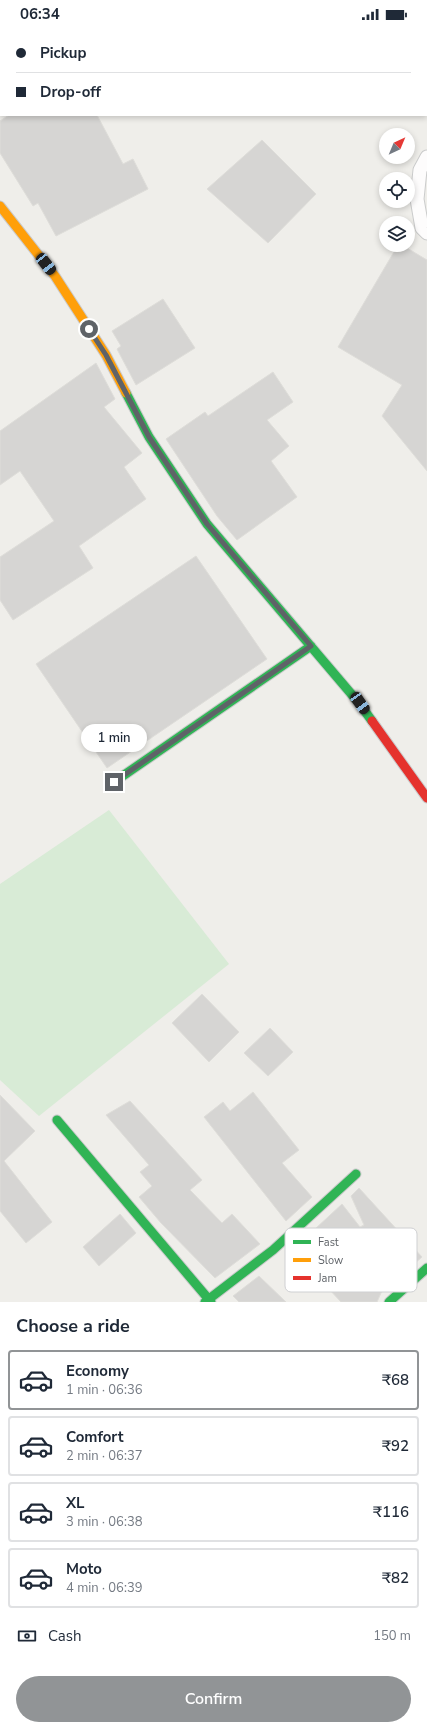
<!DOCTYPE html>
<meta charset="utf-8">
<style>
body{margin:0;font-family:"Nunito Sans",sans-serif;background:#f2f2f3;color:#1f2937;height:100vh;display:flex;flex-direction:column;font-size:15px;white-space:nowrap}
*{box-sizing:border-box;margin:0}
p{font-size:13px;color:#747a83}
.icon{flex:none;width:22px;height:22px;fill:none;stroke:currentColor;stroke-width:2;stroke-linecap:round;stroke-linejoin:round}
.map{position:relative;height:1274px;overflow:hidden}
.drawer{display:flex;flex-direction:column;background:#fff;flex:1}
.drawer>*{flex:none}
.hud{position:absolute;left:0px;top:0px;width:427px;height:88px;box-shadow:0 2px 6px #0003;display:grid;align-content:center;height:88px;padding:0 16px;background:#fff}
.needle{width:26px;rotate:44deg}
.fabs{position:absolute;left:379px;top:100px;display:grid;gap:8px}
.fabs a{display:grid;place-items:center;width:36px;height:36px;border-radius:50%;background:#fff;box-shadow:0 2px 6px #0003;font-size:20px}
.end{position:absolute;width:18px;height:18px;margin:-9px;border:5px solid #5f6368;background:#fff;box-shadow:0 0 0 2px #fff}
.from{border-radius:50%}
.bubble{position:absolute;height:28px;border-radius:14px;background:#fff;box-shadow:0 2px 6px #0003;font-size:13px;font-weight:600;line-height:28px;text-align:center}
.car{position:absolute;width:12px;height:24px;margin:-12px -6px;border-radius:5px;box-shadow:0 0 3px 1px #0007;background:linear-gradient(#222 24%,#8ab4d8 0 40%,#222 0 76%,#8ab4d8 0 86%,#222 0)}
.hud b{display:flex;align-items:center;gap:14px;height:38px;font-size:15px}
.hud b+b{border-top:1px solid #e0e1e3}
.hud i{width:10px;height:10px;background:#1f2937}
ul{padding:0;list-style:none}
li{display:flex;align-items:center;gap:12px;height:60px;margin:0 8px 6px;padding:0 8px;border:2px solid #e0e1e3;border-radius:4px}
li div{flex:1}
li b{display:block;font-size:15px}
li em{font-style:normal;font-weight:600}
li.selected{border-color:#919496}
li>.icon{width:36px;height:36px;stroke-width:1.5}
h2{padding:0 16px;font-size:18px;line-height:48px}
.pay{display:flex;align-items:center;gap:10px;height:44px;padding:0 16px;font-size:15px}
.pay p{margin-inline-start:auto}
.cta{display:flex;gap:8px;margin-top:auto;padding:8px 16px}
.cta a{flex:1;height:46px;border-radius:24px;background:#919496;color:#fff;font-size:16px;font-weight:600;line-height:46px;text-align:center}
.status{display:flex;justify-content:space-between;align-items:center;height:28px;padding:0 20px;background:#fff;direction:ltr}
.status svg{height:11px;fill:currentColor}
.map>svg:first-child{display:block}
</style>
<div class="status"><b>06:34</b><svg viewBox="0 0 49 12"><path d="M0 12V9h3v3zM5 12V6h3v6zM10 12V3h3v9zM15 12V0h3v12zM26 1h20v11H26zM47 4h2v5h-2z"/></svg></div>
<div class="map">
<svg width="427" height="1274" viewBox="0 0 427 1274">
<rect width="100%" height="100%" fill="#efeeea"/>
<path fill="#d8ebd6" d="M109 782 229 936 39 1088 0 1052V856Z"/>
<path fill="#d6d5d3" stroke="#deddd9" d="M9 87H97L123 136 133 131 148 161 56 208 38 175 33 178 0 125V93Z
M262 112 316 166 268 215 207 161Z
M398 217H402L427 232V443L382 388 402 357 338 319Z
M163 271 195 320 136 357 117 321 121 318 112 303Z
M96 335 115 371 104 379 142 425 124 439 146 471 79 518 93 540 13 592 0 572V529L54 493 20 443 0 457V403Z
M273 344 293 374 267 392 289 418 271 433 297 469 237 512 217 488 166 411 205 384 208 388Z
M196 528 267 631 107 740 36 636Z
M202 966 239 1004 209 1034 172 995Z
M270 1000 293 1024 268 1048 244 1025Z
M253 1064 299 1122 282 1135 312 1169 286 1193 204 1089 223 1074 230 1083Z
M0 1067 35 1103 4 1133 52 1194 26 1215 0 1183Z
M130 1073 202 1152 190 1162 222 1195 232 1186 260 1216 215 1250 161 1195 139 1169 152 1158 140 1144 149 1137 106 1087Z
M359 1160 422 1229 381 1265 377 1274H341L301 1231 310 1223 302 1213 342 1176 360 1199 364 1197 351 1168Z
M120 1186 136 1205 99 1238 83 1219Z
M259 1248 286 1274H239L233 1268Z"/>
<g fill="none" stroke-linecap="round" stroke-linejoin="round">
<g stroke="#cbcccc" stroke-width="15">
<path id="lane" d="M427 129 420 142 417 171 422 200 427 205"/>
</g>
<g stroke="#cbcccc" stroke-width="24">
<path id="street" d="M10 1 11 0
M0 16 1 14"/>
</g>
<g stroke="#cacacb" stroke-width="11">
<path id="fast" d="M126 365 149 409 207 496 359 675 372 693
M114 754 311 618
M57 1092 211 1274
M205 1274 273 1222 356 1146
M389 1274 427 1240"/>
</g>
<g stroke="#cacacb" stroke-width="11">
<path id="slow" d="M0 178 55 248 106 327 126 365"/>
</g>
<g stroke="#cacacb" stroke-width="11">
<path id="jam" d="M372 693 427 770"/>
</g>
<use href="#lane" stroke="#fdfcfc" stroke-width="13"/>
<use href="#street" stroke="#fdfcfc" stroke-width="22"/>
<use href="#fast" stroke="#30b455" stroke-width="9"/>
<use href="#slow" stroke="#ff9f0a" stroke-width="9"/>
<use href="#jam" stroke="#e5322d" stroke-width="9"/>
</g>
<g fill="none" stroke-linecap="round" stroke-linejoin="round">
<path stroke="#5f6368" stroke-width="5" d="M89 301 106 327 149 409 207 496 311 618 114 754"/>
</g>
<rect x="285" y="1200" width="132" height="64" rx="6" fill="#fff" stroke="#cfd0d2" stroke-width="1"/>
<rect x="293" y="1212" width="18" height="4" fill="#30b455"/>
<rect x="293" y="1230" width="18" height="4" fill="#ff9f0a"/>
<rect x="293" y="1248" width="18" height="4" fill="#e5322d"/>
<g font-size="11" fill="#5f6368">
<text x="318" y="1218">Fast</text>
<text x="318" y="1236">Slow</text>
<text x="318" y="1254">Jam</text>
</g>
</svg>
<div class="fabs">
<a><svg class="needle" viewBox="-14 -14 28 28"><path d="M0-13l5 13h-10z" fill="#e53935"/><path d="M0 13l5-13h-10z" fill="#747a83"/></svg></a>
<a><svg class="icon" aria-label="locate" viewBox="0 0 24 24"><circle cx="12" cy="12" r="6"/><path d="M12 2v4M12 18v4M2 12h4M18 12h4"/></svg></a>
<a><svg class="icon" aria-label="layers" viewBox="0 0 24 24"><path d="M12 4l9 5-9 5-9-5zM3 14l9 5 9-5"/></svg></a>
</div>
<i class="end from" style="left:89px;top:301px"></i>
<i class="end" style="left:114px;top:754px"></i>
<div class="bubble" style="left:81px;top:696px;width:66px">1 min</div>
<i class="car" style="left:46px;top:236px;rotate:142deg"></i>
<i class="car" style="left:360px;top:675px;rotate:145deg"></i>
<div class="hud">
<b><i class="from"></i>Pickup</b>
<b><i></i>Drop-off</b>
</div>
</div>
<section class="drawer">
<h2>Choose a ride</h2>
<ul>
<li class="selected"><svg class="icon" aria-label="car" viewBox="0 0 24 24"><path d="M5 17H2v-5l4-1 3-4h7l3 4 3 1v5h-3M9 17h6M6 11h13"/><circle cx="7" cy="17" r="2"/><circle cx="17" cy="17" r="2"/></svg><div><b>Economy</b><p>1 min · 06:36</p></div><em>₹68</em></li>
<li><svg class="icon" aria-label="car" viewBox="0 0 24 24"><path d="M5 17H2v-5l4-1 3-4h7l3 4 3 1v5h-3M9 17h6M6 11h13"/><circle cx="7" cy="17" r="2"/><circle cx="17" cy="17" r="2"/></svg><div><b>Comfort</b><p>2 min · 06:37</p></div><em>₹92</em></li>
<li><svg class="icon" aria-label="car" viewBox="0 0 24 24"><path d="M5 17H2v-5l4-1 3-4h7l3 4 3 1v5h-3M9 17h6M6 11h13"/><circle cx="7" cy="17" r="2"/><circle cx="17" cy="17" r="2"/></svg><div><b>XL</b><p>3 min · 06:38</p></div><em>₹116</em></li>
<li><svg class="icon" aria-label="car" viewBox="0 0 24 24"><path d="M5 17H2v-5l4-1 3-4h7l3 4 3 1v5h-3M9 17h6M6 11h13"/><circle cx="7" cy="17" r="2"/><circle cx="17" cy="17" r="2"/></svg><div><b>Moto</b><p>4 min · 06:39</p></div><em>₹82</em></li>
</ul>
<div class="pay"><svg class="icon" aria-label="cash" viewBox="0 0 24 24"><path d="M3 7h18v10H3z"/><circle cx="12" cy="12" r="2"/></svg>Cash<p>150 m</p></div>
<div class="cta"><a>Confirm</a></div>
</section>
